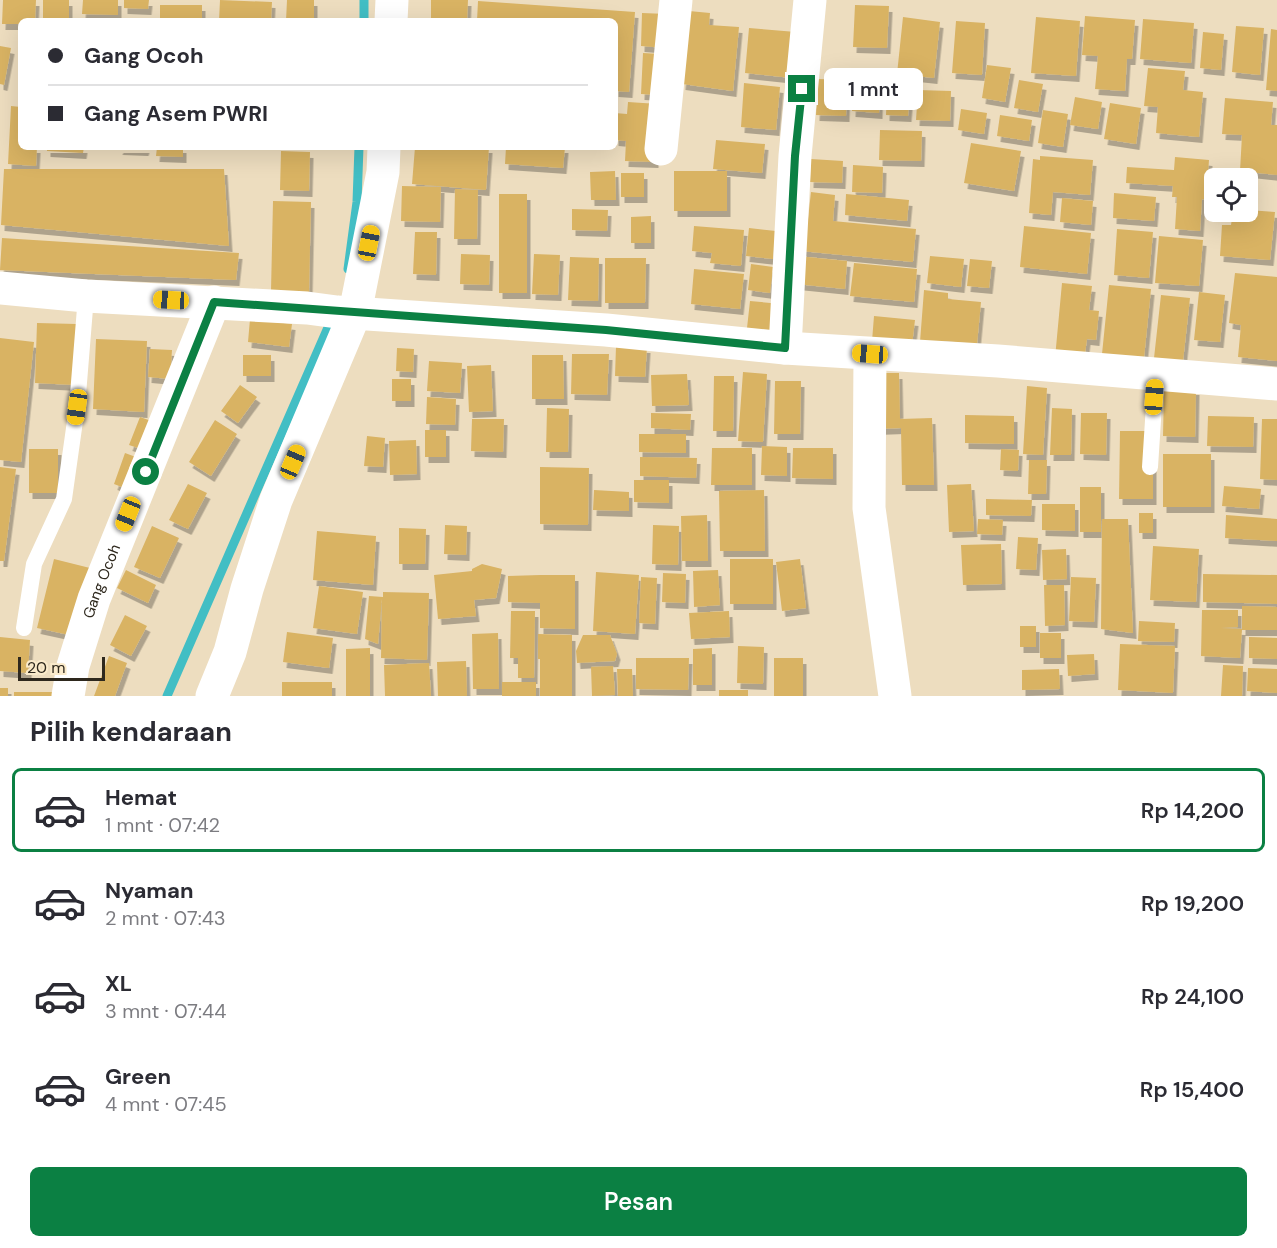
<!DOCTYPE html>
<html lang="id">
<meta charset="utf-8">
<style>
body{margin:0;font-family:"DM Sans",sans-serif;background:#f7f7f7;color:#2b2b33;height:100vh;display:flex;flex-direction:column;font-size:22px;white-space:nowrap}
*{box-sizing:border-box;margin:0}
p{font-size:20px;color:#7c7c81}
.icon{flex:none;width:33px;height:33px;fill:none;stroke:currentColor;stroke-width:2;stroke-linecap:round;stroke-linejoin:round}
.map{position:relative;height:696px;overflow:hidden}
.sheet{display:flex;flex-direction:column;background:#fff;flex:1}
.sheet>*{flex:none}
.guide{position:absolute;left:18px;top:18px;width:600px;height:132px;border-radius:9px;box-shadow:0 6px 24px #0002;display:grid;align-content:center;height:132px;padding:0 30px;background:#fff}
.controls{position:absolute;left:1204px;top:168px;display:grid;gap:12px}
.controls a{display:grid;place-items:center;width:54px;height:54px;border-radius:9px;background:#fff;box-shadow:0 6px 24px #0002;font-size:30px}
.scale{position:absolute;left:18px;bottom:15px;width:87px;box-sizing:border-box;padding-left:6px;border:3px solid #2e281d;border-top:0;font-size:16px;line-height:21px;white-space:nowrap;color:#2e281d;-webkit-text-stroke:4px #fbebcb;paint-order:stroke}
.end{position:absolute;width:27px;height:27px;margin:-14px;border:8px solid #0b8043;background:#fff;box-shadow:0 0 0 3px #fff}
.from{border-radius:50%}
.bubble{position:absolute;height:42px;border-radius:9px;background:#fff;box-shadow:0 6px 24px #0002;font-size:20px;font-weight:600;line-height:42px;text-align:center}
.car{position:absolute;width:18px;height:36px;margin:-18px -9px;border-radius:8px;box-shadow:0 0 4px 2px #0007;background:linear-gradient(#f5c518 24%,#345 0 40%,#f5c518 0 76%,#345 0 86%,#f5c518 0)}
.guide b{display:flex;align-items:center;gap:21px;height:57px;font-size:22px}
.guide b+b{border-top:2px solid #e1e1e2}
.guide i{width:15px;height:15px;background:#2b2b33}
ul{padding:0;list-style:none}
li{display:flex;align-items:center;gap:18px;height:84px;margin:0 12px 9px;padding:0 18px;border:3px solid transparent;border-radius:9px}
li div{flex:1}
li b{display:block;font-size:22px}
li em{font-style:normal;font-weight:600}
li.active{border-color:#0b8043}
li>.icon{width:54px;height:54px;stroke-width:1.5}
h2{padding:0 30px;font-size:27px;line-height:72px}
.button{display:flex;gap:12px;margin-top:auto;padding:12px 30px}
.button a{flex:1;height:69px;border-radius:9px;background:#0b8043;color:#fff;font-size:24px;font-weight:600;line-height:69px;text-align:center}
.map>svg:first-child{display:block}
</style>
<div class="map">
<svg width="1277" height="696" viewBox="0 0 1277 696">
<defs>
<filter id="shadow"><feDropShadow dx="3.5" dy="6" stdDeviation="0" flood-color="#0004"/></filter>
</defs>
<rect width="100%" height="100%" fill="#edddbf"/>
<g fill="none" stroke-linecap="round" stroke-linejoin="round">
<path stroke="#42bec4" stroke-width="9" d="M364 21V0
M348 269 357 202 359 147
M167 696 333 316"/>
</g>
<path fill="#d9b364" filter="url(#shadow)" d="M3 0H36L35 21H21V24H2Z
M43 0H69V21H43Z
M83 0H118V15L82 14Z
M124 0H149L148 9 124 8Z
M220 0 272 2 271 21H219Z
M287 0H314V21H286Z
M431 0H468L467 21H431Z
M478 1 635 12 629 92 615 91V21H477Z
M160 5H202V21H160Z
M855 5 889 6 887 48 853 47Z
M689 11 710 13 709 25 739 27 733 91 682 84Z
M642 13 667 14 666 48 641 46Z
M1085 16 1135 20 1132 59H1127L1125 91 1095 89 1098 56 1082 55Z
M903 17 940 22 934 78 897 74Z
M1036 17 1080 21 1076 76 1031 73Z
M125 18H146V21H125Z
M1143 19 1194 23 1191 63 1140 59Z
M956 21 985 23 982 75 952 73Z
M1236 26 1264 28 1260 75 1232 72Z
M749 28 796 32 792 78 745 73Z
M1271 29 1277 30V91L1266 90Z
M1203 32 1224 34 1221 70 1200 68Z
M0 46 11 48 4 85 0 84Z
M643 53 660 54 658 95 641 94Z
M987 65 1011 68 1005 102 982 98Z
M1148 68 1185 71 1183 90 1203 92 1199 137 1156 133 1158 107 1144 106Z
M854 77 880 78 879 113 852 111Z
M818 79 847 80 846 116 816 115Z
M1019 80 1043 84 1038 112 1014 108Z
M744 83 780 87 776 130 741 127Z
M887 90 910 91 908 116 886 115Z
M918 90 951 91 950 121 916 120Z
M1075 97 1102 102 1098 129 1070 125Z
M1225 98 1273 102 1271 125H1277V175L1240 171 1242 135 1222 134Z
M628 102 658 104 655 162 625 161 626 141 615 140V113L627 114Z
M1110 103 1141 108 1136 144 1104 139Z
M11 106 21 107V147H37L36 166 8 164Z
M961 109 987 113 984 134 958 130Z
M1043 110 1068 114 1063 147 1038 143Z
M1000 115 1032 120 1029 141 997 136Z
M880 130 922 131 921 161 879 160Z
M716 140 765 144 762 173 713 169Z
M971 143 1021 151 1014 191 964 183Z
M47 147H84L83 153 47 151Z
M120 147H146L145 150 119 149Z
M157 147H183V157L156 156Z
M415 147H489L486 190 412 184Z
M506 147H565L563 168 505 164Z
M281 151 310 152 309 191 280 190Z
M1040 156 1093 160 1090 195 1053 192 1051 215 1029 213 1033 159 1040 160Z
M1175 157 1209 160 1206 200 1202 199 1200 231 1175 229 1177 197H1172L1173 186 1126 183 1127 167 1174 170Z
M811 159 843 161 842 183 810 182Z
M853 165 883 167 882 193 852 192Z
M4 169H224L229 246 1 225Z
M615 171 616 200H591L590 172Z
M674 171H727V211H674Z
M621 173H644V197H621Z
M402 186 441 187 440 222 401 221Z
M455 189 478 190 477 239H454Z
M811 192 835 195 833 221 916 229 913 262 801 251 805 218 808 219Z
M1114 193 1156 197 1154 221 1113 218Z
M499 194H527V293H499Z
M846 194 909 200 907 221 845 215Z
M1062 198 1093 201 1091 225 1060 222Z
M273 201 311 202 309 292 271 291Z
M572 209 608 210 607 231 572 230Z
M1248 210 1275 212 1270 260 1220 256 1222 225H1231L1233 212H1248Z
M651 216V243H631V217Z
M694 226 744 230 741 266 710 263 712 253 692 251Z
M1024 226 1091 233 1087 274 1020 267Z
M749 228 776 231 773 259 746 256Z
M1117 229 1153 232 1149 278 1114 275Z
M415 232H437L436 275 413 274Z
M1159 236 1203 240 1199 286 1155 283Z
M2 238 239 253 236 280 0 270Z
M461 254 490 255 489 285 460 284Z
M534 254 560 255 558 295 532 294Z
M798 256 847 261 845 289 796 284Z
M930 256 964 259 961 287 927 283Z
M570 257 599 258 598 301 568 300Z
M605 258H646L645 303H605Z
M970 259 992 261 989 288 967 286Z
M854 263 917 269 914 302 850 296Z
M751 264 773 267 770 293 748 290Z
M694 269 744 274 740 309 691 304Z
M1235 273 1277 277V361L1238 357 1241 325 1229 323Z
M1062 283 1092 286 1089 310 1099 311 1096 340 1087 339 1084 361 1055 358Z
M1109 285 1151 289 1144 358 1102 354Z
M924 290 948 293V299L981 302 977 344 944 341 943 344 920 342Z
M1199 292 1225 295 1220 342 1194 340Z
M1161 295 1190 298 1183 361 1154 358Z
M750 301 781 304 778 331 747 328Z
M874 316 915 320 912 345 872 341Z
M250 319 292 324 289 347 248 342Z
M37 323 77 324 75 385 35 383Z
M0 338 34 342 21 462 0 460Z
M96 339 147 341 144 412 93 409Z
M616 346 647 347 645 377 615 376Z
M397 348 414 349 413 372 396 371Z
M150 349 172 350 170 379 148 377Z
M572 354H609L607 395 571 394Z
M243 355H271V376H243Z
M532 355H563L564 399H532Z
M429 361 462 363 460 393 427 391Z
M491 365 493 411 469 412 467 366Z
M743 372 767 374 763 442 738 441Z
M873 373H899L900 419 932 418 934 485H902L901 428 874 429Z
M687 374 689 405 652 406 651 375Z
M714 376H734L733 431H713Z
M392 379H411V401H392Z
M775 381H801L800 434H774Z
M240 385 257 397 238 423 221 411Z
M1027 386 1047 388 1043 455 1023 454Z
M1164 389H1196L1195 437 1163 436Z
M427 397 456 399 455 425 426 424Z
M547 408 569 409 568 452H546Z
M1052 408 1072 409 1071 455H1050Z
M651 413 691 414 690 430 651 428Z
M1081 413H1107L1106 455 1080 454Z
M965 415 1014 416V444L965 443Z
M1208 416 1254 417 1253 447 1207 446Z
M140 417 160 424 150 452 129 445Z
M472 419H504L503 452 471 451Z
M1262 419H1277V480L1260 479Z
M215 420 237 434 211 476 189 462Z
M425 430H446V457H425Z
M1120 431H1153V499H1119Z
M639 434H686V453L639 452Z
M367 436 385 438 383 467 364 466Z
M416 440 417 474 390 475 389 441Z
M762 446 787 447V476L761 475Z
M712 448H752V485H711Z
M793 448H833V479L792 478Z
M29 449H58V493H29Z
M1001 449 1019 450 1018 471 1000 470Z
M125 453 144 460 132 491 114 484Z
M1163 454H1211V507H1163Z
M640 457 697 458 696 478 640 476Z
M1029 460H1047L1046 494H1028Z
M0 467 16 469 4 561H0Z
M540 467 589 468 588 525 540 524Z
M634 480H669V503L634 502Z
M188 484 207 493 188 529 169 520Z
M971 484 974 531 949 532 947 485Z
M1224 486 1261 489 1259 509 1222 506Z
M1080 487H1101V532H1080Z
M594 490 629 492V511L593 510Z
M764 490 765 551H720L719 491Z
M986 499 1032 500 1031 516 986 515Z
M1042 504H1075V531L1042 530Z
M1139 513H1153V533H1139Z
M707 515 708 561H682L681 516Z
M1226 515 1277 519V541L1225 538Z
M978 519 1003 520 1002 535 977 534Z
M1102 519H1128L1133 633 1101 629Z
M445 525 467 526 466 555 444 554Z
M653 525 679 526 678 565 652 564Z
M152 526 179 538 160 578 134 567Z
M399 528 426 529 425 564H399Z
M317 531 376 536 373 585 313 580Z
M1018 537 1038 538 1036 570 1016 569Z
M1001 544 1002 584 963 585 961 545Z
M1153 546 1199 549 1196 602 1150 600Z
M1066 549 1067 579 1043 580 1042 550Z
M54 559 90 568 74 636 37 628Z
M730 559H773V604H730Z
M800 559 806 608 782 611 776 562Z
M482 564 502 569 496 598 474 600 476 616 438 619 434 575 472 571V569Z
M126 570 156 585 148 603 117 588Z
M718 570 720 605 694 607 693 571Z
M596 572 639 575 635 634 593 631Z
M663 573 686 574 685 603 662 602Z
M1203 574 1277 575V604L1203 602Z
M540 575H575V629L540 628V603L508 602V576Z
M641 577 657 578 655 624 639 623Z
M1071 577 1096 578 1094 622 1069 621Z
M1044 585H1064L1065 625 1045 626Z
M319 586 363 592 357 634 313 628Z
M383 592 429 593 427 660 381 658 382 599 378 644 365 639 369 596 383 597Z
M1242 606 1277 607V630H1242Z
M1202 610H1238V627L1221 628 1242 629 1240 658 1201 656Z
M511 611H535L534 678H518V658H510Z
M729 611 730 637 691 639 689 613Z
M125 615 147 626 131 656 110 645Z
M1139 621 1175 623 1174 642 1138 641Z
M1020 626H1036V647H1020Z
M287 632 333 638 329 668 283 662Z
M498 633 499 689H473L472 634Z
M1040 633H1061V658H1040Z
M538 634 572 635V696H540V659H538Z
M583 635H610L617 654 615 661 577 663 576 651Z
M0 637 30 640 28 673 0 671Z
M1249 637 1277 638V659L1249 658Z
M1120 644 1175 646 1173 693 1118 690Z
M738 646 764 647 763 684 737 683Z
M370 648V696H346V649Z
M712 648V685H693V649Z
M1094 654 1095 674 1068 676 1067 655Z
M109 656 127 663 115 696H94Z
M636 658H689L688 690 636 689Z
M774 658H803V696H774Z
M466 661 467 696H438L437 662Z
M429 663 431 696H385L384 665Z
M1223 665 1243 666 1242 696H1221Z
M613 666 615 695 592 696 591 667Z
M1248 668 1277 669V693L1247 691Z
M617 669H632L633 696H618Z
M1059 669 1060 689 1022 690V670Z
M282 682H332V696H282Z
M502 682H536V696H502Z
M0 688H8V696H0Z
M719 690H748V696H719Z
M14 692H55V696H14Z"/>
<g fill="none" stroke-linecap="round" stroke-linejoin="round">
<path stroke="#fff" stroke-width="16" d="M1150 467 1156 374
M24 628 34 564 64 499 77 407 86 296"/>
<g stroke="#fff" stroke-width="33">
<path d="M391 21 392 0"/>
<path d="M661 149 676 0"/>
<path d="M0 288 86 296 307 308 337 312 606 330 785 348 998 361 1277 384"/>
<path d="M785 348 795 156 810 0"/>
<path d="M870 354 869 508 895 696"/>
<path id="s1" d="M68 696 73 666 94 599 214 302"/>
<path d="M212 696 230 652 247 589 276 500 355 313 383 172 384 147"/>
</g>
</g>
<g fill="none" stroke-linecap="round" stroke-linejoin="round">
<path stroke="#0b8043" stroke-width="8" d="M146 472 214 302 606 330 785 348 795 156 802 89"/>
</g>
<g text-anchor="middle" dominant-baseline="central" stroke-width="4.5" stroke-linejoin="round" paint-order="stroke">
<g font-size="15" fill="#2e281d" stroke="#fbebcb">
<text stroke="none"><textPath href="#s1" startOffset="120">Gang Ocoh</textPath></text>
</g>
</g>
</svg>
<div class="controls">
<a><svg class="icon" aria-label="locate" viewBox="0 0 24 24"><circle cx="12" cy="12" r="6"/><path d="M12 2v4M12 18v4M2 12h4M18 12h4"/></svg></a>
</div>
<div class="scale">20 m</div>
<i class="end from" style="left:146px;top:472px"></i>
<i class="end" style="left:802px;top:89px"></i>
<div class="bubble" style="left:824px;top:68px;width:99px">1 mnt</div>
<i class="car" style="left:369px;top:243px;rotate:11deg"></i>
<i class="car" style="left:171px;top:300px;rotate:273deg"></i>
<i class="car" style="left:870px;top:354px;rotate:274deg"></i>
<i class="car" style="left:1154px;top:397px;rotate:4deg"></i>
<i class="car" style="left:77px;top:407px;rotate:188deg"></i>
<i class="car" style="left:293px;top:462px;rotate:23deg"></i>
<i class="car" style="left:128px;top:514px;rotate:202deg"></i>
<div class="guide">
<b><i class="from"></i>Gang Ocoh</b>
<b><i></i>Gang Asem PWRI</b>
</div>
</div>
<section class="sheet">
<h2>Pilih kendaraan</h2>
<ul>
<li class="active"><svg class="icon" aria-label="car" viewBox="0 0 24 24"><path d="M5 17H2v-5l4-1 3-4h7l3 4 3 1v5h-3M9 17h6M6 11h13"/><circle cx="7" cy="17" r="2"/><circle cx="17" cy="17" r="2"/></svg><div><b>Hemat</b><p>1 mnt · 07:42</p></div><em>Rp 14,200</em></li>
<li><svg class="icon" aria-label="car" viewBox="0 0 24 24"><path d="M5 17H2v-5l4-1 3-4h7l3 4 3 1v5h-3M9 17h6M6 11h13"/><circle cx="7" cy="17" r="2"/><circle cx="17" cy="17" r="2"/></svg><div><b>Nyaman</b><p>2 mnt · 07:43</p></div><em>Rp 19,200</em></li>
<li><svg class="icon" aria-label="car" viewBox="0 0 24 24"><path d="M5 17H2v-5l4-1 3-4h7l3 4 3 1v5h-3M9 17h6M6 11h13"/><circle cx="7" cy="17" r="2"/><circle cx="17" cy="17" r="2"/></svg><div><b>XL</b><p>3 mnt · 07:44</p></div><em>Rp 24,100</em></li>
<li><svg class="icon" aria-label="car" viewBox="0 0 24 24"><path d="M5 17H2v-5l4-1 3-4h7l3 4 3 1v5h-3M9 17h6M6 11h13"/><circle cx="7" cy="17" r="2"/><circle cx="17" cy="17" r="2"/></svg><div><b>Green</b><p>4 mnt · 07:45</p></div><em>Rp 15,400</em></li>
</ul>
<div class="button"><a>Pesan</a></div>
</section>
